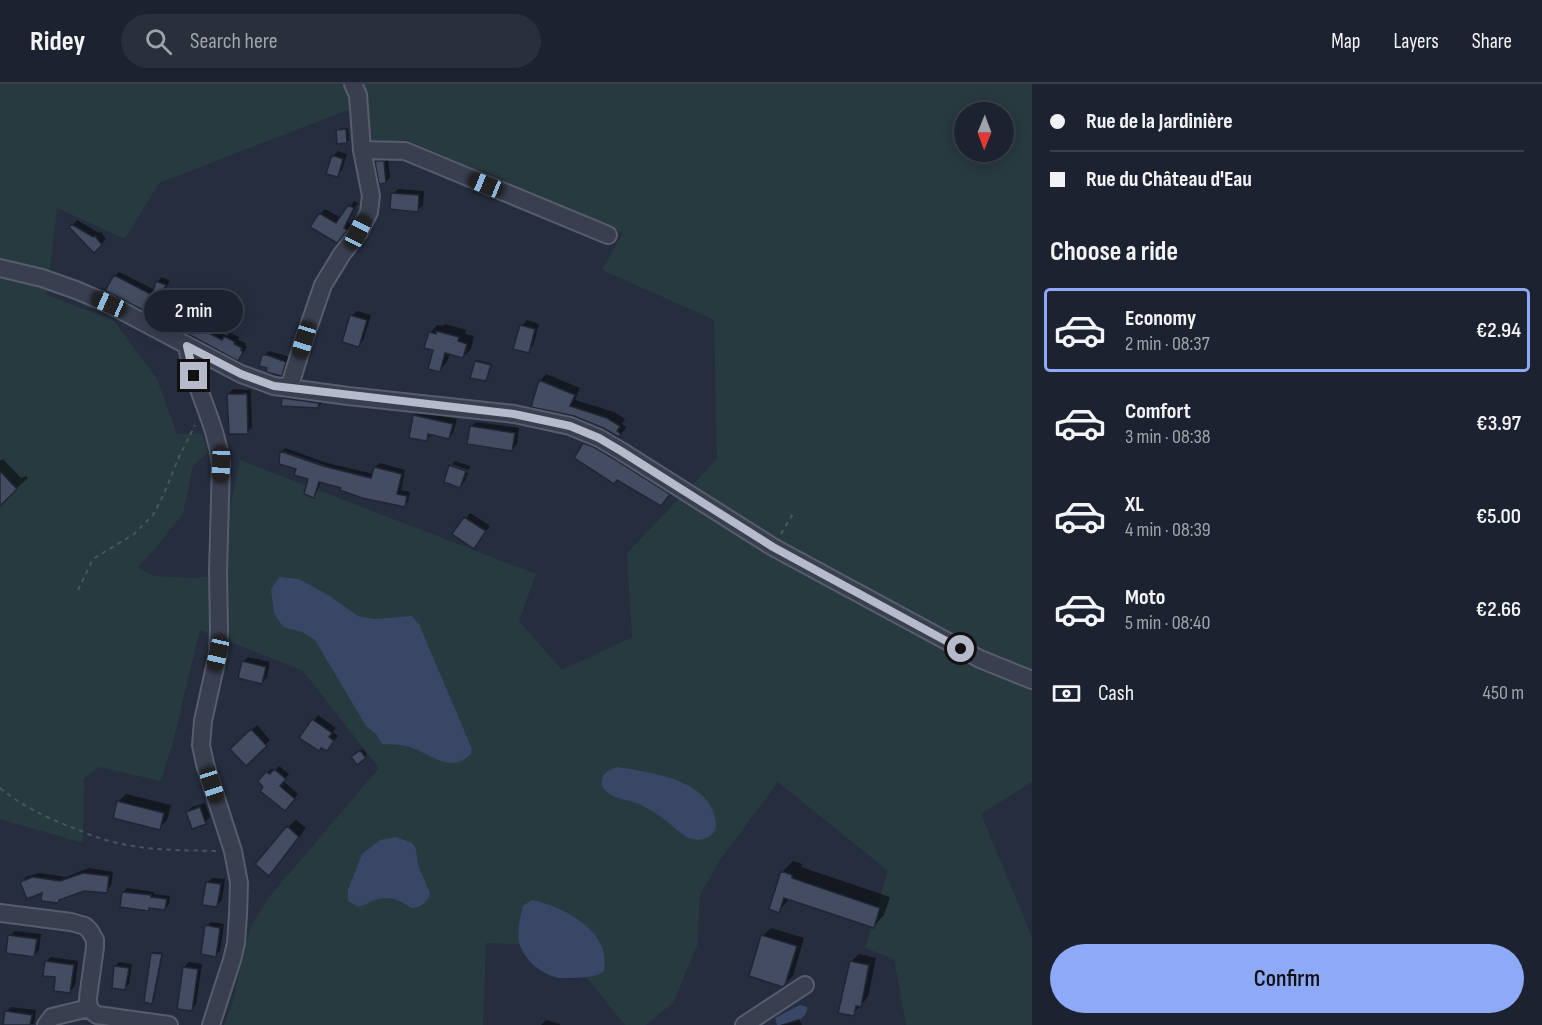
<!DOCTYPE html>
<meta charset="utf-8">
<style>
body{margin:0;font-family:"Sofia Sans Condensed",sans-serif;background:#292f3b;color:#f1f3f6;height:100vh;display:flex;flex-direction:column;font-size:22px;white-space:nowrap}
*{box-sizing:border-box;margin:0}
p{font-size:20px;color:#a0a4aa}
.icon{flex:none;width:33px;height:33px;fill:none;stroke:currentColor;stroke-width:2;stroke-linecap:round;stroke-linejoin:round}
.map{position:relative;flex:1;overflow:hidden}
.panel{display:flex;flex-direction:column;background:#1c222f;width:510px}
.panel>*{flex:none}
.banner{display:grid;align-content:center;height:132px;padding:0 18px;background:#1c222f}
.needle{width:39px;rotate:181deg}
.buttons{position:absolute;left:954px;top:18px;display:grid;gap:12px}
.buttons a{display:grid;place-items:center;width:60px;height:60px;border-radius:50%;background:#1c222f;box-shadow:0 3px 15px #0003,0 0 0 2px #3a3f4b;font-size:30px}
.end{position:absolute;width:27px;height:27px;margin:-14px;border:8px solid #b5bbca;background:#111;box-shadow:0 0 0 3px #111}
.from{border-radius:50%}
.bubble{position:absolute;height:42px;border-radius:21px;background:#1c222f;box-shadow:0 3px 15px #0003,0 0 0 2px #3a3f4b;font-size:20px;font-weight:600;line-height:42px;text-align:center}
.car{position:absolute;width:18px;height:36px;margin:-18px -9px;border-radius:8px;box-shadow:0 0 4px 2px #0007;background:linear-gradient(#222 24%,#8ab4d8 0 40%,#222 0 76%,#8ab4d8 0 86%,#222 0)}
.banner b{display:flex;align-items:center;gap:21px;height:57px;font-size:22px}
.banner b+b{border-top:2px solid #3a3f4b}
.banner i{width:15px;height:15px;background:#f1f3f6}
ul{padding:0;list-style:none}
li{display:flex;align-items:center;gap:18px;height:84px;margin:0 12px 9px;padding:0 6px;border:3px solid transparent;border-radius:6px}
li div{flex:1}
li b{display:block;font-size:22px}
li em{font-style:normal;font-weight:600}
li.on{border-color:#8da9f7}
li>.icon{width:54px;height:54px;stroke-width:1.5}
h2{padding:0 18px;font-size:27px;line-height:72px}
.pay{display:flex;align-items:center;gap:15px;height:66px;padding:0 18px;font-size:22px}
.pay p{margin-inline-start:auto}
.action{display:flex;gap:12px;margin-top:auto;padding:12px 18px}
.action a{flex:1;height:69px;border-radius:36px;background:#8da9f7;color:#111;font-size:24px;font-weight:600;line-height:69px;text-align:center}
header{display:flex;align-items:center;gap:36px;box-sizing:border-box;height:84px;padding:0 30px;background:#1c222f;border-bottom:2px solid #3a3f4b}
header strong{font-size:28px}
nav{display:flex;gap:33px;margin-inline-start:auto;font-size:21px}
.search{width:420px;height:54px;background:#292f3b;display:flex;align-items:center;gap:15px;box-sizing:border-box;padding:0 21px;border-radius:33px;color:#a0a4aa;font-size:22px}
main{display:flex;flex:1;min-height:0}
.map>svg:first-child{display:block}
</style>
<header>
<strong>Ridey</strong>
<div class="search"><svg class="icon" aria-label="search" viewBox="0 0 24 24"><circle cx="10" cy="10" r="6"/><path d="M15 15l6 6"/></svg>Search here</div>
<nav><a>Map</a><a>Layers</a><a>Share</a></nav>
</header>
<main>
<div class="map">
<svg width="1032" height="941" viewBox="0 0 1032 941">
<rect width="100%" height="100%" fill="#252d3f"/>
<path fill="#273a40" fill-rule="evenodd" d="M0 0H1032V698L981 730 1032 853V941H906L894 875 865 864 888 787 778 698 720 776 700 811 697 862 673 919 646 941H625L561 862 486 859 483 941H224L232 920 250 844 269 813 379 684 302 586 200 546 173 658 161 697 98 683 84 695 83 759 0 735ZM358 22 372 60 407 56 623 149 602 186 714 236 717 375 627 469 632 553 562 586 519 537 536 490 240 376 230 423 225 490 193 494 154 492 138 483 153 467 183 430 193 382 208 368 202 349 177 350 157 295 113 236 47 211 57 124 125 155 159 99ZM964 28H1004V68H964Z"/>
<path fill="#394666" d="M279 493 299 495 330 512 358 532 375 535 412 532 419 540 472 665 471 670C448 692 429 667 406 662 398 660 389 661 382 660L376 650 366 642 315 556 302 548 283 543 274 529 271 506Z
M618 683C646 688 683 692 704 713 710 719 717 733 716 742 715 755 697 759 687 753 679 749 672 741 665 736 658 730 649 725 641 721 631 716 616 716 607 708 595 699 604 685 618 683Z
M396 753 412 759 416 765 418 781 430 809C428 819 420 824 411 824 399 815 385 810 370 818 366 820 362 823 357 822 355 821 350 818 348 817V806L362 770 380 756Z
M532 816C557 821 592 838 602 863 605 870 605 879 604 887 596 894 585 893 573 894 569 894 564 894 559 894 543 891 523 876 519 858 517 846 520 834 523 822Z
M800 921 807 923C808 937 789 941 777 941L775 934Z"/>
<path fill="#0007" fill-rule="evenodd" d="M348 44 349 56 347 58 337 47 340 45Z
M338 67 347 70 342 86 337 91 333 72Z
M381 73H388L390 93 386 98 376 77Z
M398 105 424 107 423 121 418 126 393 110Z
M354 117 358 119 348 138 351 140 342 152 320 130 325 125 341 134Z
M77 136 99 149 101 148 106 155 94 167 71 143Z
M119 188 155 206 157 198 162 193 170 197 163 209 184 223 182 227 227 252 230 249 239 253 238 256 246 259 245 261 247 263 243 270 238 275 115 192Z
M357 227 371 231 363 257 358 262 352 232Z
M527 236 539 240 533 262 528 267 522 241Z
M445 240 466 246 465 250 474 252 471 265 463 273 450 269 447 278 440 286 430 249 437 241 443 242Z
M269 267 290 273 286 286 281 291 263 272Z
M478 276 492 280 488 294 486 296 476 278Z
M546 290 580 304 575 316 614 328 625 335 622 340 626 343 625 345 619 352 604 343 574 331 540 297Z
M233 305 251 306 252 343 247 348 228 310Z
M288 309 323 314V318L318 323 283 314Z
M419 327 457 335 453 349 448 354 431 351 426 356 414 331Z
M476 338 519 344 517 360 512 365 471 343Z
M589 355 673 405 666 415 661 420 584 360Z
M285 364 327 379 374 390 375 383 380 379 405 386 401 406 410 408 408 418 404 422 342 405V403L321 397 317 408 313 412 305 409 310 394 296 390 297 384 281 379V368ZM283 367 330 383 329 386 283 370Z
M0 375 1 377 3 375 21 394 26 392 28 394 0 419Z
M455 377 470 382 469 386 452 380Z
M451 381V383L468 389 465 397 460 402 451 382Z
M470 429 490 442 474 463 454 450Z
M248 573 270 578 267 593 262 598 243 578Z
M318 631 336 644 333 648 338 652 327 666 302 653Z
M257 641 270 656 246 680 232 665Z
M363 665 367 671 365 673 355 671Z
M279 682 289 690 283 697 298 710 289 721 265 703 260 697 272 684 274 687Z
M126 710 171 721 167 736 159 744 118 718Z
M205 719 210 733 205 738 187 728 192 723Z
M296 736 306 744 277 782 269 790 288 743Z
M793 777 802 780 801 783 890 813 884 831 874 842 790 814 779 827 782 788Z
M89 784 113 788 111 802 106 807 84 806 63 813 58 818 44 807 21 798 26 793 39 789 66 793Z
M212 794 225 795 222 816 217 821 207 799Z
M127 804 154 808V810L170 812 169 820 165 825 151 823 148 826 123 808Z
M211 838 224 840 220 867 215 871 207 842Z
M771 844 804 854 793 892 783 901 763 852Z
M15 847 41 850 39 866 34 871 10 852Z
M154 868 163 869 154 916 152 918V870Z
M859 870 876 874 868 913 853 930 851 878Z
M51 873 78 877 75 902 70 907 46 878Z
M119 878 132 880 129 900 125 904 115 882Z
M189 878 202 880 196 920 191 925 184 883Z
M11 923 36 926 34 940 9 941 6 928Z
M799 935 802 941H780Z
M546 936 560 940V941H541Z"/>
<path fill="#444c61" stroke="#202636" stroke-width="1.5" d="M346 45 347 59 337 60 336 46Z
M332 71 343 75 338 93 326 90Z
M375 77H384L386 99 379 100Z
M391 109 419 111 418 128 390 125Z
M348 121 354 124 344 144 348 146 337 159 310 143 319 129 336 139Z
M71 140 93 153 95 152 102 161 94 169 69 143Z
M114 191 152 211 156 197 166 201 159 214 181 227 179 232 194 241 222 256 224 252 235 258 234 260 242 264 241 266 243 268 238 277 164 237 146 226 145 227 105 207Z
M350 231 367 236 359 263 342 258Z
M520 241 535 245 529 269 513 265Z
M436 247 459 253 458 257 467 260 463 274 445 269 440 288 428 285 433 266 424 264 429 248 436 250Z
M262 271H267L286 278 282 292 266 288 267 284 259 282Z
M475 277 491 281 486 297 470 294Z
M539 296 575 311 570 322 607 334 620 342 617 347 621 350 619 353 603 344 574 332 531 323Z
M227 310H247L248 350H229Z
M282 314 319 319 318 324 281 322Z
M413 331 453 340 449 355 428 350 427 357 409 354Z
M470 342 515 349 512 367 467 360Z
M583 359 594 363 616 376 670 410 661 422 617 396 614 400 574 374Z
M280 367 323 382 371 394 374 383 402 390 397 410 407 412 405 423 362 414 340 406 341 404 319 398 314 414 304 410 308 395 294 391 296 385 279 380Z
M449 381 466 387 460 404 444 398Z
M0 387 17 405 0 422Z
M464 433 486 447 474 465 452 450Z
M242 577 266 583 262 600 238 594Z
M312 635 332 649 329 653 334 657 327 667 321 664 319 667 299 654Z
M251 645 267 662 246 682 230 665Z
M360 666 366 674 357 681 351 673Z
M274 685 286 695 280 702 295 715 285 727 260 707 263 703 258 697 266 688 270 690Z
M117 717 164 729 160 746 113 734Z
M200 723 206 740 192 745 186 728Z
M287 742 299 753 269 792 255 780Z
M781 787 792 791V794L880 824 874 844 784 814 779 829 769 825Z
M83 789 109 792 107 809 84 807 59 816 58 819 41 817 42 809 27 815 20 798 33 793 60 797Z
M206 798 221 800 217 823 202 821Z
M122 808 151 811V813L167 815 165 826 149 824V827L120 823Z
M205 841 220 844 216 873 201 870Z
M8 851 37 855 34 873 6 869Z
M761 851 797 862 785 901 783 903 749 892Z
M151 869 162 870 152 920 144 918Z
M45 877 74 881 70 909 54 907 55 893 43 892Z
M850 877 869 881 861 923 856 922 854 932 838 929Z
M114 882 129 884 125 906 112 904Z
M183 883 198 885 192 927 177 925Z
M5 927 32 931 30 941H3Z"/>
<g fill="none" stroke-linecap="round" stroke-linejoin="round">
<g stroke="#575d6d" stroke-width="20">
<path id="minor" d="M362 66 405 67 608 151
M0 184 42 194 76 206 109 220 241 290 274 302 348 312 514 330 570 342 599 354 621 367 773 463 980 575 1032 596
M187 262C189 273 191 284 195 294 205 324 217 348 221 380L218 487 219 545 218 569 203 637 201 661 205 680 233 767 239 799 238 831 236 859 232 876 211 941
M289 304 304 256 323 201 342 170 359 148 369 128 371 112 362 66 358 11 353 0
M0 829 71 838 85 842 90 847 95 856V863L88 914C88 922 89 926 97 931L169 941
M46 941 52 933 89 924
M744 941 805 901"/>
</g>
<path stroke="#45575d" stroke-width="2" stroke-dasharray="4.5 4.5" stroke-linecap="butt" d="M781 450 794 428
M78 506 93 475 134 450 153 431 163 412 179 373 195 341
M0 704C21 721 43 732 68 742 80 746 91 752 103 755 140 767 179 766 218 767"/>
<use href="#minor" stroke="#393f4f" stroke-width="16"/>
</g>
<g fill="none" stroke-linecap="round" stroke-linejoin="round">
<path stroke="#b5bbca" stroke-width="8" d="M194 292 187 262 241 290 274 302 514 330 570 342 599 354 621 367 773 463 961 565"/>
</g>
</svg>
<div class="buttons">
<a><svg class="needle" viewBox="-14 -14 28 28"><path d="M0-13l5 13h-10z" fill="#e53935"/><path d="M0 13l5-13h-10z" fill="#a0a4aa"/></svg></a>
</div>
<i class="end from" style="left:961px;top:565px"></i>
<i class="end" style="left:194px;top:292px"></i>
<div class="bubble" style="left:144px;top:206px;width:99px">2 min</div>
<i class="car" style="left:486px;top:101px;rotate:292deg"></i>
<i class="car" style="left:358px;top:148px;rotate:26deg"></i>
<i class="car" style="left:109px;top:220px;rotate:294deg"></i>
<i class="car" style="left:304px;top:256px;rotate:197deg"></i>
<i class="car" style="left:221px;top:380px;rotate:182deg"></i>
<i class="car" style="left:218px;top:569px;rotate:193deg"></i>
<i class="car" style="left:212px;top:701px;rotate:162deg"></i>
</div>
<section class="panel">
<div class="banner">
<b><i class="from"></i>Rue de la Jardinière</b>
<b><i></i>Rue du Château d'Eau</b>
</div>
<h2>Choose a ride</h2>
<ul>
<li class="on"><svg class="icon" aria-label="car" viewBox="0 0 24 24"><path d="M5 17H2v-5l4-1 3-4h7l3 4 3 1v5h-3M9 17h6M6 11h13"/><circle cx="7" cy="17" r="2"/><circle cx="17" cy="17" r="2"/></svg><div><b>Economy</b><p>2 min · 08:37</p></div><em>€2.94</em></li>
<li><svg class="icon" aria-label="car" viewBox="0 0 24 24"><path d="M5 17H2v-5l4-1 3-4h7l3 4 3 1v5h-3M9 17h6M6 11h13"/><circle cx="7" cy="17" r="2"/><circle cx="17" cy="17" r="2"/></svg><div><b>Comfort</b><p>3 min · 08:38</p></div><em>€3.97</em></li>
<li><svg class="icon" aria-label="car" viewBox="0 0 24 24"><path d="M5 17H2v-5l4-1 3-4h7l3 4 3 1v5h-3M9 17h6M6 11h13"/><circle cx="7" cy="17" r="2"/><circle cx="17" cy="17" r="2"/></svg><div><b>XL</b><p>4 min · 08:39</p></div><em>€5.00</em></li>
<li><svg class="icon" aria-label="car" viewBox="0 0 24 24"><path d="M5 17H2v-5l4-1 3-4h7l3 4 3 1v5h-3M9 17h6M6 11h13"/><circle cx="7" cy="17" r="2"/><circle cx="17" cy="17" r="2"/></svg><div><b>Moto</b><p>5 min · 08:40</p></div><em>€2.66</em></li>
</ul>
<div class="pay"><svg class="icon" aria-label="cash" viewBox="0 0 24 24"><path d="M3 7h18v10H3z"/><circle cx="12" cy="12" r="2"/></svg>Cash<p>450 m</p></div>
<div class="action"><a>Confirm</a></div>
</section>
</main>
